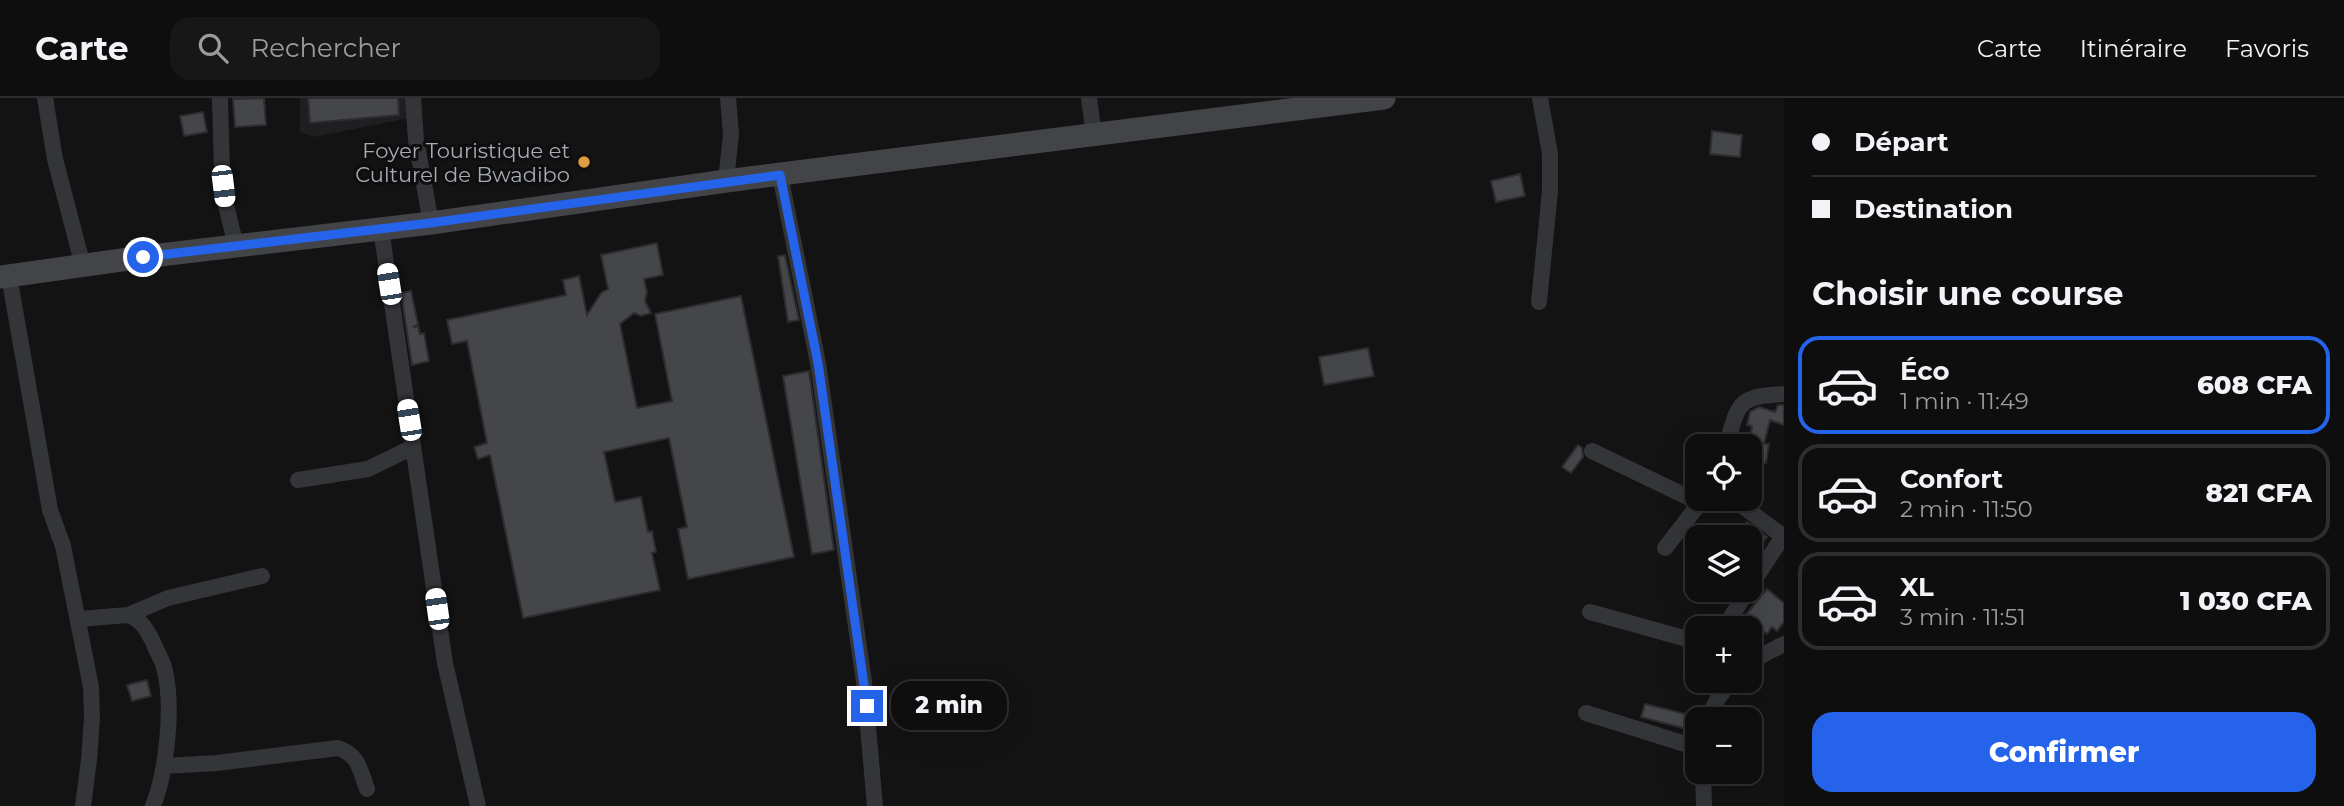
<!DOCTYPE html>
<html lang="fr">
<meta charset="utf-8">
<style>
body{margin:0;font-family:Montserrat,sans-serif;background:#171718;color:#f1f3f6;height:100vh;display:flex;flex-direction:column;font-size:26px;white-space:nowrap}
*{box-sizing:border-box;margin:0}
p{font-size:23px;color:#9b9c9e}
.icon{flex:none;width:38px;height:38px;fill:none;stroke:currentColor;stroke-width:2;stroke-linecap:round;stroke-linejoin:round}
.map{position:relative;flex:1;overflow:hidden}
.drawer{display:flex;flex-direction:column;background:#0e0e0f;width:560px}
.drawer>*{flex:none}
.banner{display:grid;align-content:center;height:154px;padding:0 28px;background:#0e0e0f}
.fabs{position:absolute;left:1685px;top:336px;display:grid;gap:14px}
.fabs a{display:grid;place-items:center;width:77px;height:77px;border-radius:14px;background:#0e0e0f;box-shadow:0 7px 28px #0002,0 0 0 2px #2e2e2f;font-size:35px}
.end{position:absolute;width:32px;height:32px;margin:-16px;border:9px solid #2563eb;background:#fff;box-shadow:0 0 0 4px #fff}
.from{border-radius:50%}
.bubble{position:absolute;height:49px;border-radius:21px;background:#0e0e0f;box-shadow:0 7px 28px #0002,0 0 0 2px #2e2e2f;font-size:23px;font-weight:800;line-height:49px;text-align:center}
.car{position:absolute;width:21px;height:42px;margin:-21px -10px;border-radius:9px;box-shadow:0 0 5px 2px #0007;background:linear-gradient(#fff 24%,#345 0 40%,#fff 0 76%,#345 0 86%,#fff 0)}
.banner b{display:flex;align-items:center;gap:24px;height:66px;font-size:26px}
.banner b+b{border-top:2px solid #2e2e2f}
.banner i{width:18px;height:18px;background:#f1f3f6}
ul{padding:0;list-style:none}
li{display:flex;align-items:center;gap:21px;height:98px;margin:0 14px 10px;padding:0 14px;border:4px solid #2e2e2f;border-radius:21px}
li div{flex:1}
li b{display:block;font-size:26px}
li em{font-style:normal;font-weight:800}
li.current{border-color:#2563eb}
li>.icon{width:63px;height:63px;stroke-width:1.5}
h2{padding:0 28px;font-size:32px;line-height:84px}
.button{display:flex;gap:14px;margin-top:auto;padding:14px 28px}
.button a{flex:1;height:80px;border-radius:21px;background:#2563eb;color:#fff;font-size:28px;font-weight:800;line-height:80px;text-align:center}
header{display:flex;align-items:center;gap:42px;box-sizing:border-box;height:98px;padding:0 35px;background:#0e0e0f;border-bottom:2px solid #2e2e2f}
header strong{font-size:33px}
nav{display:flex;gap:38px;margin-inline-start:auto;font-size:24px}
.search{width:490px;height:63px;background:#171718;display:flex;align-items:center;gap:18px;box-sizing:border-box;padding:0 24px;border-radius:21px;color:#9b9c9e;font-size:26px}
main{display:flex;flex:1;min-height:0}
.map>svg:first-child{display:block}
</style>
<header>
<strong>Carte</strong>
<div class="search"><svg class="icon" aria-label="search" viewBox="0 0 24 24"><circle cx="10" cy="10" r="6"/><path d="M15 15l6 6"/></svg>Rechercher</div>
<nav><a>Carte</a><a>Itinéraire</a><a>Favoris</a></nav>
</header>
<main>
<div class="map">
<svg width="1784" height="708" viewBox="0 0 1784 708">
<rect width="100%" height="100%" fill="#131314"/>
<path fill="#1f1f21" d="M300 0H409V20L314 39 300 34Z"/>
<path fill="#454649" stroke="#2d2d30" stroke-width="2" d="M264 0 266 27 235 29 233 1Z
M308 0H398L399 17 310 25Z
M203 14 207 34 184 38 180 18Z
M1712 33 1742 37 1740 59 1710 56Z
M1520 76 1525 98 1496 104 1491 83Z
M657 145 663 177 644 181 647 194 645 203 651 215 641 218 634 215 620 226 637 310 672 303 655 216 741 198 794 459 688 481 678 431 687 429 669 340 604 354 615 404 641 399 648 434 652 433 656 454 652 455 660 492 523 520 490 357 478 361 474 349 487 345 467 243 452 246 447 222 566 197 563 182 579 178 587 217 601 195 608 191 601 157Z
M785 157 799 222 788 224 778 158Z
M411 193 418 226 413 229 418 228 420 236 424 235 429 263 412 267 401 195Z
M1368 250 1374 278 1324 287 1319 259Z
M809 273 834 452 812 456 783 278Z
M1778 307H1784V327L1770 322 1764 346H1769L1766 365 1750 363 1749 348 1752 328 1747 327 1750 314 1759 309 1775 314Z
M1578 347 1582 350 1583 359 1571 375 1562 369Z
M1747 424 1767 439 1750 458V439H1733Z
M1767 491 1784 505V524L1777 533 1772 529 1767 536 1744 519Z
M147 582 151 598 132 603 127 587Z
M1645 606 1698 619V634L1641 619Z"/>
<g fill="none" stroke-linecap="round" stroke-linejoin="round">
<path stroke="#343539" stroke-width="16" d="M45 0 55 61 83 168
M220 0 222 73 225 103 236 148
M413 0 416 42 431 125
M1089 0 1094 38
M780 77 818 265 864 584 875 708
M726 83 731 36 728 0
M381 131 445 565 478 708
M9 178 50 412 63 448 91 589 92 620 89 662 83 708
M1539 204 1550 93V56L1540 0
M1726 348C1739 306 1736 298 1784 296
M1592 353 1700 405
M298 382 368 371 413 349
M1733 401 1784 439
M1665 450 1703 401
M1750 488 1784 437
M1590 514 1698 544
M128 517 168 500 262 478
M79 521 128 517C141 521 147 532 153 544 156 552 161 560 164 569 174 606 167 672 153 708
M1724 530 1748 492
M1750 566 1755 561 1784 546
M1586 615 1698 650
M1709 621C1713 606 1721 594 1733 583
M164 668 217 665 338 650C359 657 360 672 367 691
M1703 674 1704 708"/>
<path stroke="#424448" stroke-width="23" d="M0 179 143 159 431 125 726 83 1384 0"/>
</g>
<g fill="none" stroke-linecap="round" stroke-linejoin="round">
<path stroke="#2563eb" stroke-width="9" d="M143 159 430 125 780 77 818 265 867 608"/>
</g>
<circle fill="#dd9e41" stroke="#0e0e0f" stroke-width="2.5" cx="584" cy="64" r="7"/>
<g text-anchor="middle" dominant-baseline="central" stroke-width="6" stroke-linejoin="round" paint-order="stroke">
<g font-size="21" fill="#a6abb3" stroke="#0e0e0f" text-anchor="end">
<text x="570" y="52">Foyer Touristique et<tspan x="570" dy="24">Culturel de Bwadibo</tspan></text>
</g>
</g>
</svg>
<div class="fabs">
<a><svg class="icon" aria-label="locate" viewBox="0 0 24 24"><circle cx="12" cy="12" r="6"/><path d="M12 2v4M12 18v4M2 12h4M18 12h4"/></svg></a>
<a><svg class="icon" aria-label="layers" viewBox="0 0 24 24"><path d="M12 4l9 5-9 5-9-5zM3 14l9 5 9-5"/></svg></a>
<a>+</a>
<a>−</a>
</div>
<i class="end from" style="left:143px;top:159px"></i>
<i class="end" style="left:867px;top:608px"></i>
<div class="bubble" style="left:891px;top:583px;width:116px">2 min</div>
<i class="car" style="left:223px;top:88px;rotate:173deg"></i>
<i class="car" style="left:389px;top:186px;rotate:351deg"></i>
<i class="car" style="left:409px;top:322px;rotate:351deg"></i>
<i class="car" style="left:437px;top:511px;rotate:352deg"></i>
</div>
<section class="drawer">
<div class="banner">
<b><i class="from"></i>Départ</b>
<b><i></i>Destination</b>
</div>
<h2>Choisir une course</h2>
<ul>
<li class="current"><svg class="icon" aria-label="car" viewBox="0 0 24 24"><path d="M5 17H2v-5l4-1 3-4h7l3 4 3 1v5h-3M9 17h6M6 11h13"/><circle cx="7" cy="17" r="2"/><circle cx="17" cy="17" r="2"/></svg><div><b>Éco</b><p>1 min · 11:49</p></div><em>608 CFA</em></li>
<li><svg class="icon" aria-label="car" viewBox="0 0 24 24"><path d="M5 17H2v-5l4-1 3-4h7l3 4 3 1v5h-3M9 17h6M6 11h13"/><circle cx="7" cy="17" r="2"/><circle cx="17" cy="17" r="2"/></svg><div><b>Confort</b><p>2 min · 11:50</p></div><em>821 CFA</em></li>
<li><svg class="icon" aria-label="car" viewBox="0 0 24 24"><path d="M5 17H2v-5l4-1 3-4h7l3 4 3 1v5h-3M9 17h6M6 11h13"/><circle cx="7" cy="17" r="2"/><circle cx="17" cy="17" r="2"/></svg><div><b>XL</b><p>3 min · 11:51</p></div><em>1 030 CFA</em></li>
</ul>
<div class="button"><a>Confirmer</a></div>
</section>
</main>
